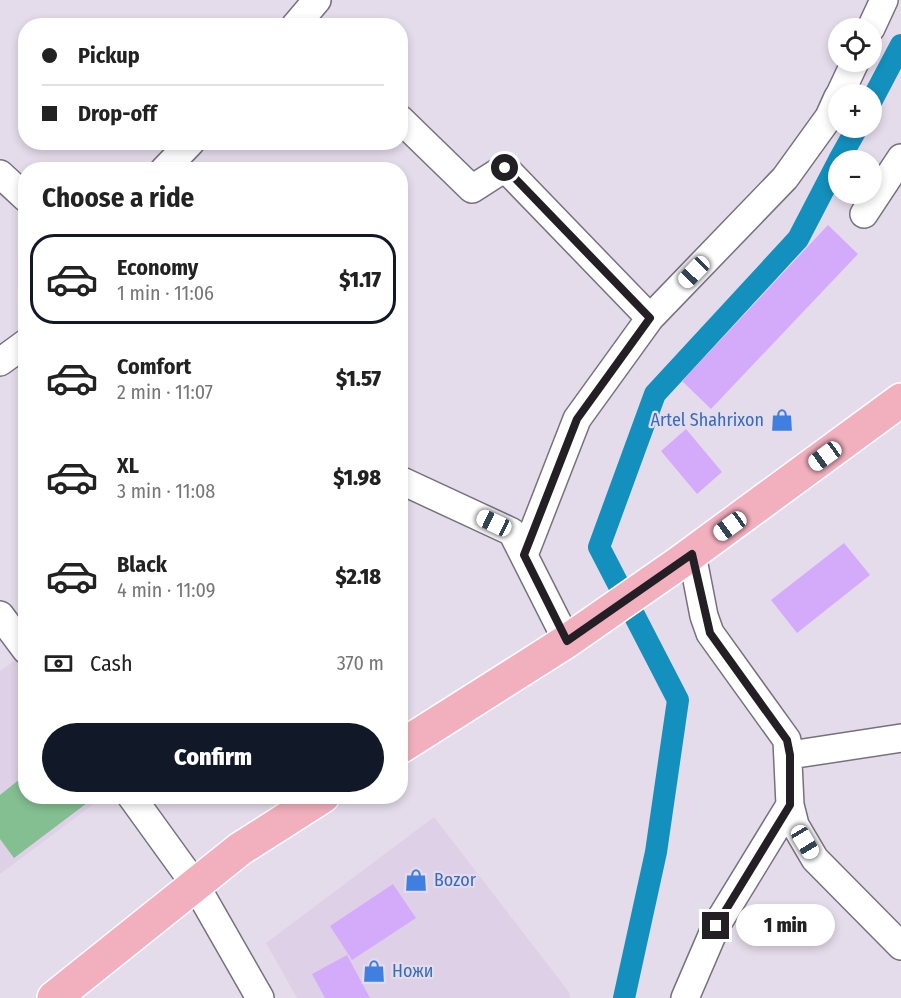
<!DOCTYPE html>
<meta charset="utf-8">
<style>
body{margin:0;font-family:"Fira Sans Condensed",sans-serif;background:#f2f2f2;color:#222;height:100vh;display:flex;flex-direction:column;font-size:22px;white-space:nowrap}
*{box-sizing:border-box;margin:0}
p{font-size:20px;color:#767676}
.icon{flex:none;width:33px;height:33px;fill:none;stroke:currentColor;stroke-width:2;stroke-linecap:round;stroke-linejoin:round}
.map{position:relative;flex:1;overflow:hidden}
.panel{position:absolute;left:18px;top:162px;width:390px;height:642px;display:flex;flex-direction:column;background:#fff;border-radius:24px;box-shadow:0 3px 9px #0003}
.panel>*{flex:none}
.guide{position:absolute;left:18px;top:18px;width:390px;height:132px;border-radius:24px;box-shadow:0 3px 9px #0003;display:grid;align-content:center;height:132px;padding:0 24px;background:#fff}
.tools{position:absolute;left:828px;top:18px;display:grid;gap:12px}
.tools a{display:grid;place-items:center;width:54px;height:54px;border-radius:50%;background:#fff;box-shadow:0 3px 9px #0003;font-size:30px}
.end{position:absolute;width:27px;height:27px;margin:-14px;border:8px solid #231f25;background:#fff;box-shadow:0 0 0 3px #fff}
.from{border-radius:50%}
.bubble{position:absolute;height:42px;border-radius:21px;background:#fff;box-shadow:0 3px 9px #0003;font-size:20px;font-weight:800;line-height:42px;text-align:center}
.car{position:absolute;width:18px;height:36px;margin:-18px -9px;border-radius:8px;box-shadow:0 0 4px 2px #0007;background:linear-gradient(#fff 24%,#345 0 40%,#fff 0 76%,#345 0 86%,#fff 0)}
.guide b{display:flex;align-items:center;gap:21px;height:57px;font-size:22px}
.guide b+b{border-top:2px solid #e0e0e0}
.guide i{width:15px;height:15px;background:#222}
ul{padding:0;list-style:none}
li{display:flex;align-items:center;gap:18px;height:90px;margin:0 12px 9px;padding:0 12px;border:3px solid transparent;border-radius:24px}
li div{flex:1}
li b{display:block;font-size:22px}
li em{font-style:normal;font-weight:800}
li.selected{border-color:#111827}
li>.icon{width:54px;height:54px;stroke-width:1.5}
h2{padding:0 24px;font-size:27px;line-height:72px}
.pay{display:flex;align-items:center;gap:15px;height:66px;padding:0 24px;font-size:22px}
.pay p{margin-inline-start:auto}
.action{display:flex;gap:12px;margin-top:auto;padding:12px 24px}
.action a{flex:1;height:69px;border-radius:36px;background:#111827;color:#fff;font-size:24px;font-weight:800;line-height:69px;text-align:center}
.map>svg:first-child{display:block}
</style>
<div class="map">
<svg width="901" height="998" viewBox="0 0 901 998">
<rect width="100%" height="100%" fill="#e5dceb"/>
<path fill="#ded0e6" d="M17 659 25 671 26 796 103 797 0 874V671Z
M434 817 569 992 570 998H297L266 943Z"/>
<path fill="#83bf91" d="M25 775 26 796 95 797 14 858 0 839V795Z"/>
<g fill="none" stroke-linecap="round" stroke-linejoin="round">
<path stroke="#1390bd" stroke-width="22" d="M872 100 901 45
M839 160 857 128
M624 998 656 852 678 700 599 547 655 394 798 239 838 162"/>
</g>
<path fill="#d4abfb" d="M828 225 858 254 711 409 682 381Z
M686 429 722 472 697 494 661 451Z
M844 543 870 575 797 633 771 600Z
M393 884 416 918 352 960 330 926Z
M347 955 370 998H325L312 974Z"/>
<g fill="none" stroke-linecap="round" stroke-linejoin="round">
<g stroke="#78707d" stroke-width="30">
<path id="minor" d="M295 26 317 0
M871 28 884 0
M840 94 855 62
M400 119 472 189 505 168 650 318
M164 170 191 142
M0 174 26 198
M864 214 901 158
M0 362 26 343
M400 480 512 532 567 641
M692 554 704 616 710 633 787 740 790 805 795 825 815 859 901 946
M524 555 577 419 650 318 785 178 829 117 838 97
M0 615 26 650
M790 755 901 738
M131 796 196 886 260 998
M685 998 716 926 790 805"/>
</g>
<g stroke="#fff" stroke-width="36">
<path id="major" d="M400 747 567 641 679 563 901 400
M54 998 240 849 323 796"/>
</g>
<use href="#minor" stroke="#fff" stroke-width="27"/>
<use href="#major" stroke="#f2b0bf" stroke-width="33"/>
</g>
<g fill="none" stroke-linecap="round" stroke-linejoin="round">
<path stroke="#231f25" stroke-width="8" d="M505 168 650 318 577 419 524 555 567 641 692 554 710 633 787 740 790 755V805L716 926"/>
</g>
<defs>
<g id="shop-bare" transform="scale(1.8)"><path d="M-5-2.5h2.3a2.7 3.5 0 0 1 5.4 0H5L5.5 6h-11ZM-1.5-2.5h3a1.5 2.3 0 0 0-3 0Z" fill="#3f7fe0" stroke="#e5dceb" stroke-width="2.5" paint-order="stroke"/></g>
</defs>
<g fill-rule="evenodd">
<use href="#shop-bare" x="782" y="420"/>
<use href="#shop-bare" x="416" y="880"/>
<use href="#shop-bare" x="374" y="971"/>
</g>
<g text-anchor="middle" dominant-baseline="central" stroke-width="4.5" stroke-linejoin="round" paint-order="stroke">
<g font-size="18" fill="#366cbe" stroke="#e5dceb" text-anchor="start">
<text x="764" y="420" text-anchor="end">Artel Shahrixon</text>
<text x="434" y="880">Bozor</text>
<text x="392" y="971">Ножи</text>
</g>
</g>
</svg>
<div class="tools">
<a><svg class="icon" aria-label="locate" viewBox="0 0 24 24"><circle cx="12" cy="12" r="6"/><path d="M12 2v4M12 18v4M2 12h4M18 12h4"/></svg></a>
<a>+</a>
<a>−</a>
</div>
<i class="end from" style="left:505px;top:168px"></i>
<i class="end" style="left:716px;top:926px"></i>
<div class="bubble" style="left:736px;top:904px;width:99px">1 min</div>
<i class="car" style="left:694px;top:272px;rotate:224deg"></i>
<i class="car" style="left:825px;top:456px;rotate:234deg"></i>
<i class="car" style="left:494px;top:523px;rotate:295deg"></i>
<i class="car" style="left:730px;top:526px;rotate:234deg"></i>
<i class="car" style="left:805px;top:842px;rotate:149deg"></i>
<div class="guide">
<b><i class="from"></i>Pickup</b>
<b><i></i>Drop-off</b>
</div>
<section class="panel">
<h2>Choose a ride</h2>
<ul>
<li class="selected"><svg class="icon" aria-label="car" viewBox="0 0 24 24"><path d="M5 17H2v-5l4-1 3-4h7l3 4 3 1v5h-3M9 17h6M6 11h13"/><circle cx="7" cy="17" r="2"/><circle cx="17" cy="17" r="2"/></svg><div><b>Economy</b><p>1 min · 11:06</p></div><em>$1.17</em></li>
<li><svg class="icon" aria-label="car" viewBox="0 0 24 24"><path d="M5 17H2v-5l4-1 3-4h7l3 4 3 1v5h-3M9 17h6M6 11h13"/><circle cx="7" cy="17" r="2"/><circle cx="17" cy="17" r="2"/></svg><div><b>Comfort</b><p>2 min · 11:07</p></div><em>$1.57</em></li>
<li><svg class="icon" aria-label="car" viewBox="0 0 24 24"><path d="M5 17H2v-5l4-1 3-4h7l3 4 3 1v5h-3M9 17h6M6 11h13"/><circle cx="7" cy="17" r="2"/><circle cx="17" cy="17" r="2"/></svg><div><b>XL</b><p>3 min · 11:08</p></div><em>$1.98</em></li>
<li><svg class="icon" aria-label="car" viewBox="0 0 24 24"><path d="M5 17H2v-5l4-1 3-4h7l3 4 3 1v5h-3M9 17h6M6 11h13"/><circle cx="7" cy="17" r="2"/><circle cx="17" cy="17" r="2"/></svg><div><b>Black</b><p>4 min · 11:09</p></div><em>$2.18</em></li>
</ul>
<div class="pay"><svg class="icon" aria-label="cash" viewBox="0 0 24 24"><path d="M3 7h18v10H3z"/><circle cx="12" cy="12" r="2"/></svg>Cash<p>370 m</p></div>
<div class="action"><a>Confirm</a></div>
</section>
</div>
